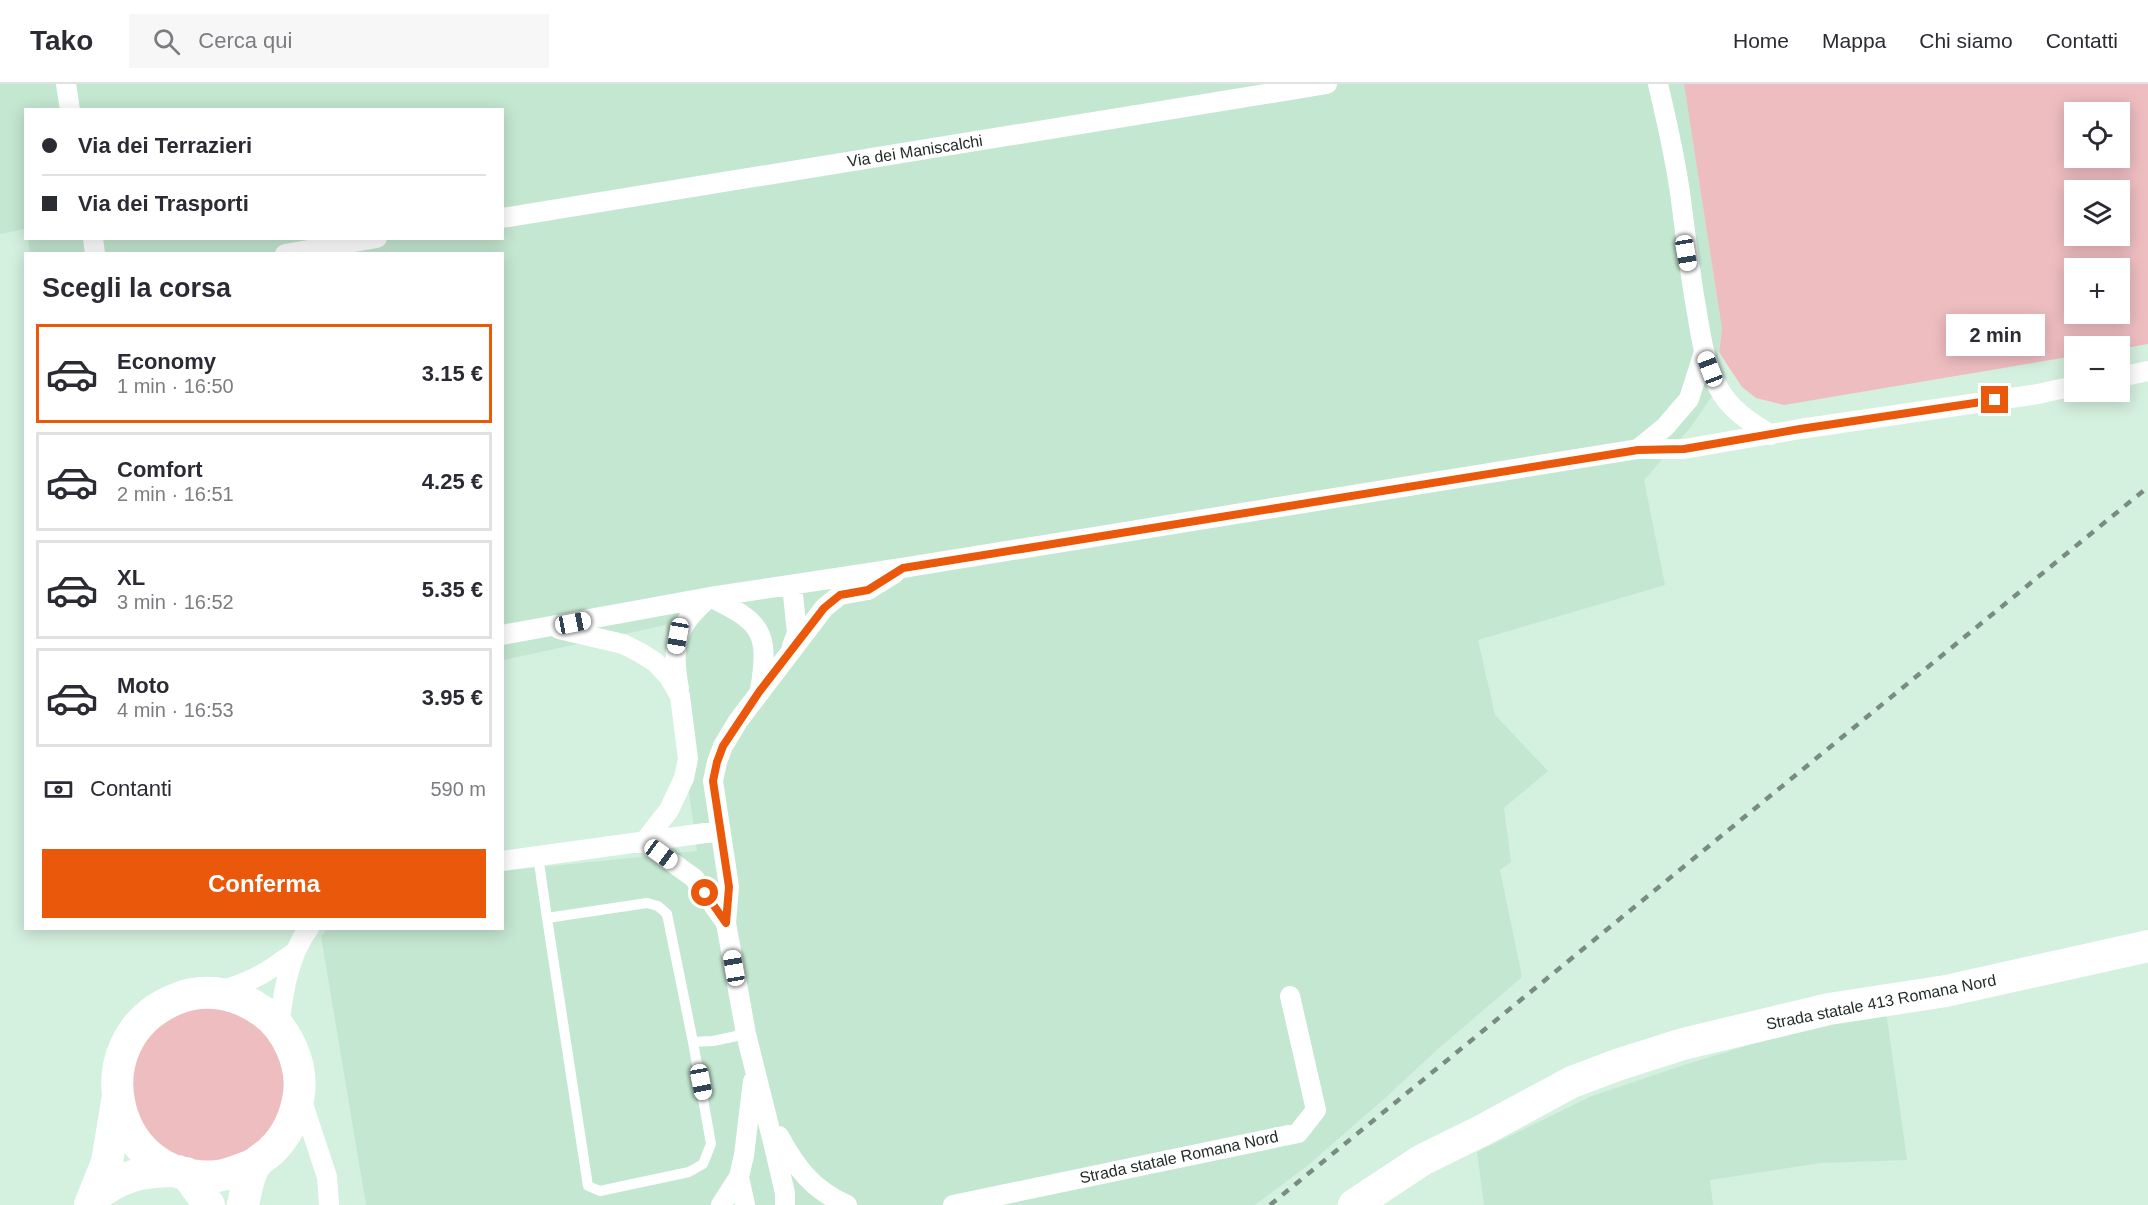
<!DOCTYPE html>
<html lang="it">
<meta charset="utf-8">
<style>
body{margin:0;font-family:Arial,sans-serif;background:#f7f7f7;color:#2b2b33;height:100vh;display:flex;flex-direction:column;font-size:22px;white-space:nowrap}
*{box-sizing:border-box;margin:0}
p{font-size:20px;color:#7c7c81}
.icon{flex:none;width:33px;height:33px;fill:none;stroke:currentColor;stroke-width:2;stroke-linecap:round;stroke-linejoin:round}
.map{position:relative;flex:1;overflow:hidden}
.details{position:absolute;left:24px;top:168px;width:480px;height:678px;display:flex;flex-direction:column;background:#fff;border-radius:0px;box-shadow:0 3px 15px #0003}
.details>*{flex:none}
.banner{position:absolute;left:24px;top:24px;width:480px;height:132px;border-radius:0px;box-shadow:0 3px 15px #0003;display:grid;align-content:center;height:132px;padding:0 18px;background:#fff}
.controls{position:absolute;left:2064px;top:18px;display:grid;gap:12px}
.controls a{display:grid;place-items:center;width:66px;height:66px;border-radius:0px;background:#fff;box-shadow:0 3px 15px #0003;font-size:30px}
.end{position:absolute;width:27px;height:27px;margin:-14px;border:8px solid #ea580c;background:#fff;box-shadow:0 0 0 3px #fff}
.from{border-radius:50%}
.bubble{position:absolute;height:42px;border-radius:0px;background:#fff;box-shadow:0 3px 15px #0003;font-size:20px;font-weight:600;line-height:42px;text-align:center}
.car{position:absolute;width:18px;height:36px;margin:-18px -9px;border-radius:8px;box-shadow:0 0 4px 2px #0007;background:linear-gradient(#fff 24%,#345 0 40%,#fff 0 76%,#345 0 86%,#fff 0)}
.banner b{display:flex;align-items:center;gap:21px;height:57px;font-size:22px}
.banner b+b{border-top:2px solid #e1e1e2}
.banner i{width:15px;height:15px;background:#2b2b33}
ul{padding:0;list-style:none}
li{display:flex;align-items:center;gap:18px;height:99px;margin:0 12px 9px;padding:0 6px;border:3px solid #e1e1e2;border-radius:0px}
li div{flex:1}
li b{display:block;font-size:22px}
li em{font-style:normal;font-weight:600}
li.on{border-color:#ea580c}
li>.icon{width:54px;height:54px;stroke-width:1.5}
h2{padding:0 18px;font-size:27px;line-height:72px}
.pay{display:flex;align-items:center;gap:15px;height:66px;padding:0 18px;font-size:22px}
.pay p{margin-inline-start:auto}
.button{display:flex;gap:12px;margin-top:auto;padding:12px 18px}
.button a{flex:1;height:69px;border-radius:0px;background:#ea580c;color:#fff;font-size:24px;font-weight:600;line-height:69px;text-align:center}
header{display:flex;align-items:center;gap:36px;box-sizing:border-box;height:84px;padding:0 30px;background:#fff;border-bottom:2px solid #e1e1e2}
header strong{font-size:28px}
nav{display:flex;gap:33px;margin-inline-start:auto;font-size:21px}
.search{width:420px;height:54px;background:#f7f7f7;display:flex;align-items:center;gap:15px;box-sizing:border-box;padding:0 21px;border-radius:0px;color:#7c7c81;font-size:22px}
.map>svg:first-child{display:block}
</style>
<header>
<strong>Tako</strong>
<div class="search"><svg class="icon" aria-label="search" viewBox="0 0 24 24"><circle cx="10" cy="10" r="6"/><path d="M15 15l6 6"/></svg>Cerca qui</div>
<nav><a>Home</a><a>Mappa</a><a>Chi siamo</a><a>Contatti</a></nav>
</header>
<div class="map">
<svg width="2148" height="1121" viewBox="0 0 2148 1121">
<rect width="100%" height="100%" fill="#d4f0df"/>
<path fill="#c4e7d1" d="M0 0H1684L1722 245 1712 312 1690 344 1644 396 1665 501 1478 556 1495 631 1548 687 1504 724 1511 778 1500 786 1522 893 1439 964 1385 1014 1307 1082 1255 1121H366L321 852 328 844H502L503 787 697 767 666 541 503 576 502 170H30L28 155 502 154V26H26L25 145 0 150Z
M1886 927 1907 1076 1821 1079 1710 1096 1713 1121H1484L1477 1068 1592 1012 1684 981 1811 942Z"/>
<path fill="#eebdc0" fill-rule="evenodd" d="M1684 0H2148V260L2120 265V262H2074V272L1784 321 1756 314 1742 303 1719 268 1722 245ZM2074 28H2120V74H2074ZM2074 106H2120V152H2074ZM2074 184H2120V230H2074Z
M131 1001a78 78 0 1 1 156 0a78 78 0 1 1-156 0Z"/>
<g fill="none" stroke-linecap="round" stroke-linejoin="round">
<path stroke="#fff" stroke-width="10" d="M538 772 547 834 647 819 658 822 667 830 693 958 713 957 746 950
M547 834 588 1102 600 1107 689 1088 703 1080 711 1060 693 958"/>
<path stroke="#fff" stroke-width="20" d="M66 0 70 26
M1658 0C1667 38 1676 77 1681 116 1686 154 1690 191 1697 229 1701 254 1705 280 1718 303 1730 326 1750 338 1771 351
M502 134 1327 0
M93 154 95 170
M285 170 377 154
M2120 293 2148 287
M1638 365 1665 343 1689 315 1704 268
M792 501 797 549 792 562
M710 513C761 538 770 547 760 606
M559 545 623 560 639 568 655 578 669 593 680 612 688 675 684 694 669 726 644 758
M502 551 710 513 902 484 1638 365H1684L1800 345 2038 310 2074 302
M679 605C671 561 675 542 710 513
M644 758 694 794 726 839
M502 777 720 747
M220 907C254 897 269 887 296 867
M279 943C283 910 288 872 309 844
M300 1011 327 1093 329 1121
M779 1052C796 1084 813 1106 847 1121
M721 1121 739 1093
M745 1121 739 1093 744 1071 753 997
M785 1121V1109L773 1058 746 950 726 839 729 803 713 697 717 678 723 662 738 637 824 524 840 511 868 506 895 489
M953 1121 1298 1049 1316 1026 1290 912"/>
<path stroke="#fff" stroke-width="32" d="M186 1089 209 1121
M95 1112C123 1091 143 1087 178 1087
M90 1121 107 1078 117 1018
M243 1121C246 1108 248 1089 257 1078 261 1074 267 1071 271 1067 287 1052 296 1031 299 1010 303 980 287 944 262 927 236 909 205 903 176 915 76 956 113 1103 218 1092 232 1090 244 1084 257 1079
M1354 1121 1422 1076 1481 1047 1572 998 1617 981 1683 960 1829 925 1946 907 2148 862"/>
<path stroke="#798c81" stroke-width="4.5" stroke-dasharray="8 8" stroke-linecap="butt" d="M1270 1121 2148 403"/>
</g>
<g fill="none" stroke-linecap="round" stroke-linejoin="round">
<path stroke="#ea580c" stroke-width="8" d="M705 809 726 839 729 803 713 697 717 678 723 662 759 608 824 524 840 511 868 506 903 484 1638 366 1684 365 1800 345 1995 316"/>
</g>
<g text-anchor="middle" dominant-baseline="central" stroke-width="6" stroke-linejoin="round" paint-order="stroke">
<g font-size="16" fill="#1f2923" stroke="#fff">
<text transform="translate(915 67) rotate(-9)">Via dei Maniscalchi</text>
<text transform="translate(1881 918) rotate(-11)">Strada statale 413 Romana Nord</text>
<text transform="translate(1179 1073) rotate(-12)">Strada statale Romana Nord</text>
</g>
</g>
</svg>
<div class="controls">
<a><svg class="icon" aria-label="locate" viewBox="0 0 24 24"><circle cx="12" cy="12" r="6"/><path d="M12 2v4M12 18v4M2 12h4M18 12h4"/></svg></a>
<a><svg class="icon" aria-label="layers" viewBox="0 0 24 24"><path d="M12 4l9 5-9 5-9-5zM3 14l9 5 9-5"/></svg></a>
<a>+</a>
<a>−</a>
</div>
<i class="end from" style="left:705px;top:809px"></i>
<i class="end" style="left:1995px;top:316px"></i>
<div class="bubble" style="left:1946px;top:230px;width:99px">2 min</div>
<i class="car" style="left:1686px;top:169px;rotate:170deg"></i>
<i class="car" style="left:1710px;top:285px;rotate:339deg"></i>
<i class="car" style="left:573px;top:539px;rotate:79deg"></i>
<i class="car" style="left:678px;top:552px;rotate:190deg"></i>
<i class="car" style="left:661px;top:770px;rotate:126deg"></i>
<i class="car" style="left:734px;top:884px;rotate:350deg"></i>
<i class="car" style="left:701px;top:998px;rotate:169deg"></i>
<div class="banner">
<b><i class="from"></i>Via dei Terrazieri</b>
<b><i></i>Via dei Trasporti</b>
</div>
<section class="details">
<h2>Scegli la corsa</h2>
<ul>
<li class="on"><svg class="icon" aria-label="car" viewBox="0 0 24 24"><path d="M5 17H2v-5l4-1 3-4h7l3 4 3 1v5h-3M9 17h6M6 11h13"/><circle cx="7" cy="17" r="2"/><circle cx="17" cy="17" r="2"/></svg><div><b>Economy</b><p>1 min · 16:50</p></div><em>3.15 €</em></li>
<li><svg class="icon" aria-label="car" viewBox="0 0 24 24"><path d="M5 17H2v-5l4-1 3-4h7l3 4 3 1v5h-3M9 17h6M6 11h13"/><circle cx="7" cy="17" r="2"/><circle cx="17" cy="17" r="2"/></svg><div><b>Comfort</b><p>2 min · 16:51</p></div><em>4.25 €</em></li>
<li><svg class="icon" aria-label="car" viewBox="0 0 24 24"><path d="M5 17H2v-5l4-1 3-4h7l3 4 3 1v5h-3M9 17h6M6 11h13"/><circle cx="7" cy="17" r="2"/><circle cx="17" cy="17" r="2"/></svg><div><b>XL</b><p>3 min · 16:52</p></div><em>5.35 €</em></li>
<li><svg class="icon" aria-label="car" viewBox="0 0 24 24"><path d="M5 17H2v-5l4-1 3-4h7l3 4 3 1v5h-3M9 17h6M6 11h13"/><circle cx="7" cy="17" r="2"/><circle cx="17" cy="17" r="2"/></svg><div><b>Moto</b><p>4 min · 16:53</p></div><em>3.95 €</em></li>
</ul>
<div class="pay"><svg class="icon" aria-label="cash" viewBox="0 0 24 24"><path d="M3 7h18v10H3z"/><circle cx="12" cy="12" r="2"/></svg>Contanti<p>590 m</p></div>
<div class="button"><a>Conferma</a></div>
</section>
</div>
